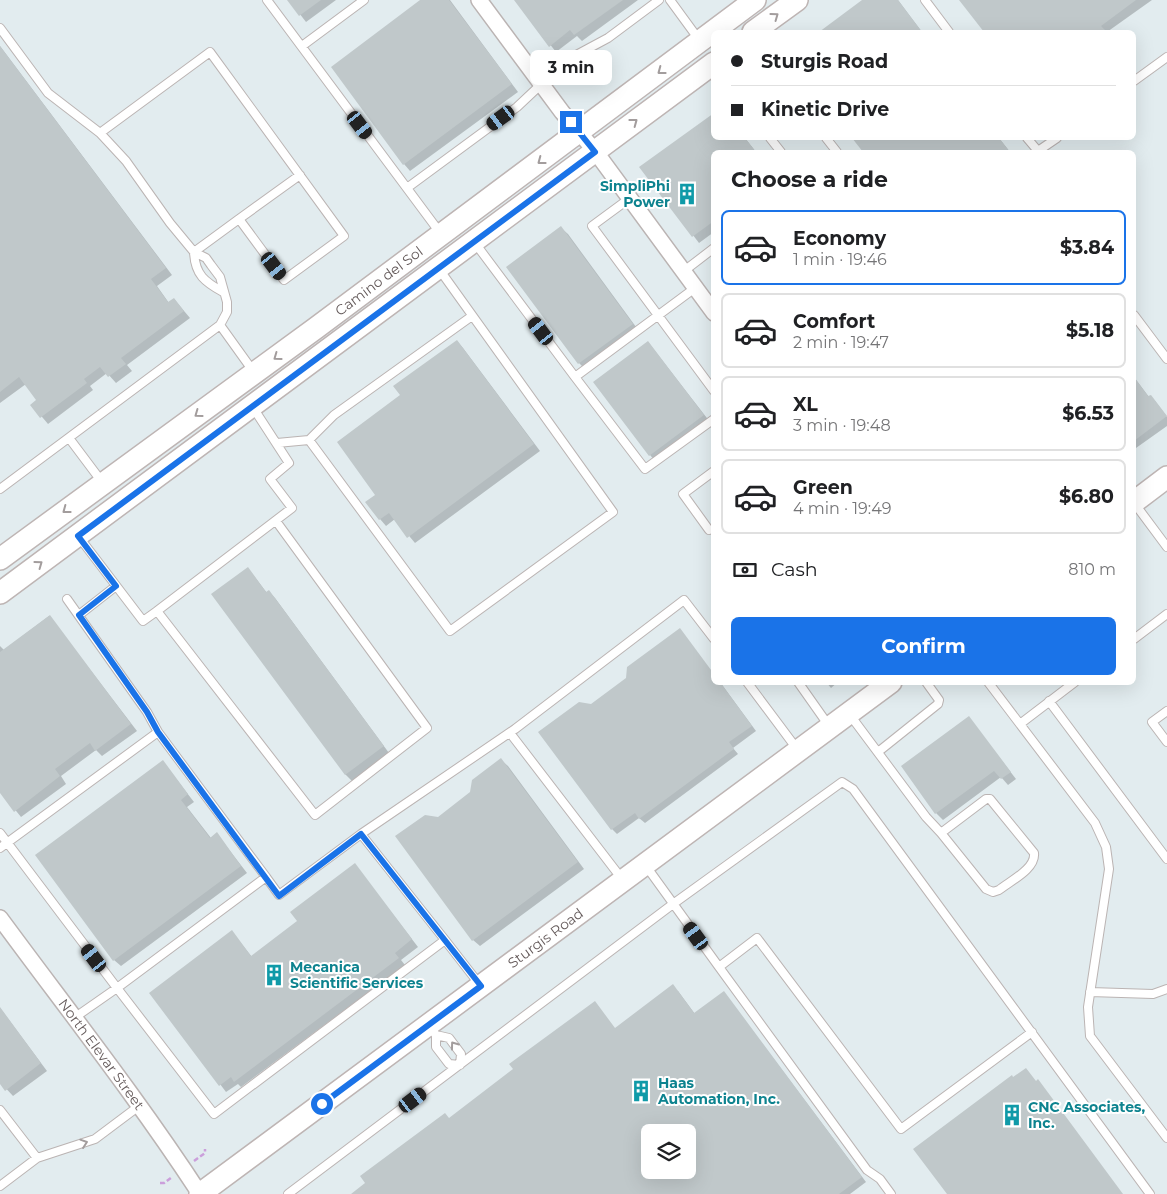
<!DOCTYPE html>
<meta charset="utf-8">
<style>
body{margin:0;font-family:Montserrat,sans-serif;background:#f2f2f2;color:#202124;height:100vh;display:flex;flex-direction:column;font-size:19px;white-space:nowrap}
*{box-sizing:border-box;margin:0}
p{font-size:16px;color:#757577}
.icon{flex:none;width:28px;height:28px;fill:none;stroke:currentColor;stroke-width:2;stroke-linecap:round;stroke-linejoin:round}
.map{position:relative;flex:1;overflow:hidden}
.details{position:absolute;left:711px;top:150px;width:425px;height:535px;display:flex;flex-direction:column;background:#fff;border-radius:8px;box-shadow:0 5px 20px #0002}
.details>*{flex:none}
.banner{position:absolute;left:711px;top:30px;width:425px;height:110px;border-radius:8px;box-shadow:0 5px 20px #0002;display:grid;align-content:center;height:110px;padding:0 20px;background:#fff}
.buttons{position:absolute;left:641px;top:1124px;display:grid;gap:10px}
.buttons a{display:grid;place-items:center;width:55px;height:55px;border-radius:8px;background:#fff;box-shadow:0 5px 20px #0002;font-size:25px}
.end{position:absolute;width:22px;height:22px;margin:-11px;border:6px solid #1a73e8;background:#fff;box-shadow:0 0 0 2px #fff}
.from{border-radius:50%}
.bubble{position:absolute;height:35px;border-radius:8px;background:#fff;box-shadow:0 5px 20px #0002;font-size:16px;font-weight:700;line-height:35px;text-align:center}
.car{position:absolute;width:15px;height:30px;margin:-15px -8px;border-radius:6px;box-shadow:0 0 4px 1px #0007;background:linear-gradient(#222 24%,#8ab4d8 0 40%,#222 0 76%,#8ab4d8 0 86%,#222 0)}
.banner b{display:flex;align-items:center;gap:18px;height:48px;font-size:19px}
.banner b+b{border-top:1px solid #e0e0e0}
.banner i{width:12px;height:12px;background:#202124}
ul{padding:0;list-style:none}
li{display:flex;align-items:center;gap:15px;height:75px;margin:0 10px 8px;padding:0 10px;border:2px solid #e0e0e0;border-radius:8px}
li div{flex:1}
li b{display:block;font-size:19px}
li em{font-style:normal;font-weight:700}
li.selected{border-color:#1a73e8}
li>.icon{width:45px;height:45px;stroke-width:1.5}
h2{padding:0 20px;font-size:22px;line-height:60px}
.pay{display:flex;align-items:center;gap:12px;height:55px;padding:0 20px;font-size:19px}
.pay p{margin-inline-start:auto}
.action{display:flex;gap:10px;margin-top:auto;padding:10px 20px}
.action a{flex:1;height:58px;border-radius:8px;background:#1a73e8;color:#fff;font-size:20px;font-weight:700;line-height:58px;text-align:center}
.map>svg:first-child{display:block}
</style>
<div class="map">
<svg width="1167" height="1194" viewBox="0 0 1167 1194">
<rect width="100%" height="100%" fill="#e2ecef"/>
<path fill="#0003" fill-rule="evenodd" d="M289 0H336L306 22Z
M422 0H450L518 92 410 171 404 164Z
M515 0H638L582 41 577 36 556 52Z
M864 0H898L922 32H821Z
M961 0H1152L1107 32H986Z
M0 46 172 275 157 286 169 303 174 299 190 318 127 365 132 371 116 383 107 373 90 386 93 390 48 424 32 405 38 400 26 384 0 403Z
M714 138H745L756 152H714V232L699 243 641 167Z
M854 138H999L1010 152H865Z
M561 228 568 234 639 331 586 370 579 363 508 267Z
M457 341 463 348 540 451 415 543 395 519 386 526 380 519 377 495 402 396Z
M648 342 710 422 656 462 650 455Z
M1134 377 1149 397 1155 401 1167 417V426L1136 448 1134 445Z
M254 576 267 593 269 592 275 598 389 753 352 781 345 774Z
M49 616 137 731 102 756 96 750 61 776 66 784 21 817 0 791V646L4 650Z
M714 682H720L756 731 733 748 738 754 645 823 639 818 617 834 612 829 591 705Z
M826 682H838L831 688Z
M969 718 1016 779 1008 785 1001 777 943 820 936 813Z
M501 760 508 766 584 869 480 946 473 940 438 818 471 793Z
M163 762 194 802 187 807 211 838 217 834 247 873 121 966 114 960Z
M355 865 418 947 401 960 405 965 241 1087 238 1084 226 1092 151 993 232 932 252 957 299 921Z
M678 991 695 1014 728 998 866 1182 850 1194H353L449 1119 615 1029ZM650 1132H688V1170H650Z
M0 1008 47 1071 13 1096 0 1082Z"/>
<path fill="#c0c8ca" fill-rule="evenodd" d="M287 0H321L299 16Z
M420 0H449L512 84 403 165 331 67Z
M514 0H623L574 35 570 30 549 47Z
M862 0H898L922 32H819Z
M959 0H1136L1101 26 1107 32H984Z
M0 46 166 268 151 279 168 302 174 298 184 311 121 358 126 364 108 377 100 367 84 379 87 383 40 418 30 405 36 400 19 377 0 392Z
M714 113V138H745L756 152H714V221L692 237 639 167Z
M852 138H999L1010 152H863Z
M561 226 633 324 578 364 506 267Z
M457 340 534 444 407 538 389 513 379 520 365 502 375 495 337 442 400 395 393 386Z
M648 341 704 415 649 456 593 382Z
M1134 377 1148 396 1151 395 1167 416 1134 441Z
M248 567 266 592 269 590 384 746 345 775 211 594Z
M50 615 131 724 95 751 90 743 55 769 60 776 14 812 0 793V652Z
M680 628 714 674V682H720L752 726 729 742 734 749 639 819 635 813 611 830 538 732 579 702 591 704 626 678 627 667Z
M969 716 1011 772 1001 779 994 771 935 814 901 766Z
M501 758 578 862 472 941 395 836 425 815 438 817 470 792 472 780Z
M163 760 188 794 181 800 210 838 217 832 241 866 113 961 35 855Z
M355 863 412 939 395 953 399 958 234 1082 231 1077 219 1086 149 993 232 930 251 956 297 921 290 912Z
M673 984 694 1013 724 991 862 1177 839 1194H351L365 1183 360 1176 445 1113 449 1118 513 1069 509 1064 595 1001 615 1028ZM650 1132H688V1170H650Z
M0 1007 41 1063 5 1091 0 1084Z
M1026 1068 1036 1081 1038 1079 1123 1194H947L913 1149 1012 1075 1013 1077Z"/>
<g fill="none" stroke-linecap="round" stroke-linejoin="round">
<g stroke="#bbb4b3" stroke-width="10">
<path id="lane" d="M267 0 441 234
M670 0 700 41
M925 0 949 32
M0 28 48 93 100 133 126 161 170 223 194 252 206 258 211 265 220 277 227 302V312L220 325
M302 46 364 0
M1134 81 1167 57
M100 133 210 52 344 236 284 280 239 219 194 252
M770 138 781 152
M826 138 837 152
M1027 138 1038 151 1057 138
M407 188 517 107 567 60 608 38 659 0
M630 198 592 226 714 391
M239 219 300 175
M475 243 575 377 695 288
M194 252C195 275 205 282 223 292
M684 271 714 248
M1134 315 1167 359
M575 377 645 469 714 419
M69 438 102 482
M309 440 334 415 472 316
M277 443 309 440 450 631 613 512 439 269
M0 489 220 325 253 371
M1135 504 1167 547
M709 530 683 494 714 471
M79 537 143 621 157 611 292 508 270 479 289 463 252 406
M67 599 147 712 158 732 266 877
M157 611 315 815 427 728 276 521
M79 615 116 586
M1134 639 1167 614
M747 682 797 749
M798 682 829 726
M988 682 1095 823 1106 847 1109 869 1088 1007 1090 1036 1167 1138
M1049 701 1167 859
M1167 711 1152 722 1167 742
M850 715 926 817 941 833 986 889 993 892 999 890C1010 881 1036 869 1034 853L990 799H986L941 833
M1020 724 1075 682
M510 733 622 879
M878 752 938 704 939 700 926 682
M0 833 117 988 266 877 279 895 361 834
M0 848 158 732
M646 866 719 967 757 938 901 1129 1032 1032
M445 940 480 985
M719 967 867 1170 880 1179 891 1194
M1090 992 1153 994 1167 989
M74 1018 117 988 214 1114 445 940 361 834 515 729 684 600 714 639
M430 1027 436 1035V1047L449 1064 460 1065 461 1054 449 1038 436 1035
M0 1110 37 1158
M0 1186 37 1158 95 1139 139 1106
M288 1194 673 904 842 782 853 789 1150 1194"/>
</g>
<g stroke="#bbb4b3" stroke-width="18">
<g id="street">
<path d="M479 0 562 112 595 151 714 313"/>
<path id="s1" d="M0 918C67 1009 138 1099 200 1194"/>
</g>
</g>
<g stroke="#beb5b4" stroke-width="24">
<g id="secondary">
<path d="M753 32 797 0"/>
<path d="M1134 502 1167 477"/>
<path id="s2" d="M0 559 316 328 755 0"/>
<path d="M0 593 714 63"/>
<path id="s3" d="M200 1194 891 682"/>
</g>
</g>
<path stroke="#cb9fdb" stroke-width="2.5" stroke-dasharray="5 2.5" stroke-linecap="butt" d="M194 1161 205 1153V1149
M160 1183H164L172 1177"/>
<use href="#lane" stroke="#fff" stroke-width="8"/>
<use href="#street" stroke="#fff" stroke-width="15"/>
<use href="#secondary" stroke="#fff" stroke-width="21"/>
</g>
<defs><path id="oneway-chevron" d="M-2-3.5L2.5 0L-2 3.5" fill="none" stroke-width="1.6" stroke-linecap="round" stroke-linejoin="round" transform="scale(1.25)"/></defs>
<g stroke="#a39d9d">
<use href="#oneway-chevron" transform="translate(775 16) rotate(-36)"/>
<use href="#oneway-chevron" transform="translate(661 71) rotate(143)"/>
<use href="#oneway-chevron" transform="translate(634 122) rotate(-37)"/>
<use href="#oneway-chevron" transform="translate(541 161) rotate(143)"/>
<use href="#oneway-chevron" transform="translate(277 357) rotate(144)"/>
<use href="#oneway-chevron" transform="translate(198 414) rotate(144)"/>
<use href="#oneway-chevron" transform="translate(66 510) rotate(143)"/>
<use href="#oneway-chevron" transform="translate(39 564) rotate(-36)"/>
<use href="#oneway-chevron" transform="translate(454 1045) rotate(-126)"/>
<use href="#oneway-chevron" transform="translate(84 1143) rotate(-19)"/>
</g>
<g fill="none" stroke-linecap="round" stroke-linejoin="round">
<path stroke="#1a73e8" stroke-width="6" d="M322 1104 481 986 361 834 279 896 158 732 147 712 79 615 116 586 78 536 595 152 571 122"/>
</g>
<defs>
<g id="building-bare" transform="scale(1.725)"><path d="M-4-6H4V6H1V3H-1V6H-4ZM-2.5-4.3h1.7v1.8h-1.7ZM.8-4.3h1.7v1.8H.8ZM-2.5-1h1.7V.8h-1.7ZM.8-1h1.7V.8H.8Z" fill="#0f9aa8" stroke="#fff" stroke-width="2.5" paint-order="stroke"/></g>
</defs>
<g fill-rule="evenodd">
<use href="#building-bare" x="687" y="194"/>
<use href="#building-bare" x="274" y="975"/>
<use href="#building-bare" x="641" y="1091"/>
<use href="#building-bare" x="1012" y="1115"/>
</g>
<g text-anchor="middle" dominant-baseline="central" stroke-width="4" stroke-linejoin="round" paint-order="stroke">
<g font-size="14" font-weight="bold" fill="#0d838f" stroke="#fff" text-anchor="start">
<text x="670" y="186" text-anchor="end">SimpliPhi<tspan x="670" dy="16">Power</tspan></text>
<text x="290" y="967">Mecanica<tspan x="290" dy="16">Scientific Services</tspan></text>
<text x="658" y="1083">Haas<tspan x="658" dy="16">Automation, Inc.</tspan></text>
<text x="1028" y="1107">CNC Associates,<tspan x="1028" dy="16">Inc.</tspan></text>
</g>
<g font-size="14" fill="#655b5b" stroke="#fff">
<text stroke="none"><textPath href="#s2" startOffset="470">Camino del Sol</textPath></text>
<text stroke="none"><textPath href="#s3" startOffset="430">Sturgis Road</textPath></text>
<text stroke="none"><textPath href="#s1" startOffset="170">North Elevar Street</textPath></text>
</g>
</g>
</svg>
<div class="buttons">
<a><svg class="icon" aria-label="layers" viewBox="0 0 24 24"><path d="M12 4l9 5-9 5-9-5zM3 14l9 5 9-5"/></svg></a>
</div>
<i class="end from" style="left:322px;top:1104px"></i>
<i class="end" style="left:571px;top:122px"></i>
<div class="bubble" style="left:530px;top:50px;width:82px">3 min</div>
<i class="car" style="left:501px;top:118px;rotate:234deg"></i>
<i class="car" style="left:360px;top:125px;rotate:143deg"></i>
<i class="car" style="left:274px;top:266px;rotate:143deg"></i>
<i class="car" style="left:541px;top:331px;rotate:323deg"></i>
<i class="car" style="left:696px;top:936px;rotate:324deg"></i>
<i class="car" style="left:94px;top:958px;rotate:323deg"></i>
<i class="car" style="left:413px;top:1100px;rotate:53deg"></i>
<div class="banner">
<b><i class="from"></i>Sturgis Road</b>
<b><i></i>Kinetic Drive</b>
</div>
<section class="details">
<h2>Choose a ride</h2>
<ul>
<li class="selected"><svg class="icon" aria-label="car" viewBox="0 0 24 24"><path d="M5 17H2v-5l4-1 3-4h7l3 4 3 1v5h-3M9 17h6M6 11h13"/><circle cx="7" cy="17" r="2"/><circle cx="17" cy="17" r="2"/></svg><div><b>Economy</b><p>1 min · 19:46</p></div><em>$3.84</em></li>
<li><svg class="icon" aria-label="car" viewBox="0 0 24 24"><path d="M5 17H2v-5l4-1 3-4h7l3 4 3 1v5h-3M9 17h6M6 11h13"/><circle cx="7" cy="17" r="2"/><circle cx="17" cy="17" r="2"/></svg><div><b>Comfort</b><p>2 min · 19:47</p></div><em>$5.18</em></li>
<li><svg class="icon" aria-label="car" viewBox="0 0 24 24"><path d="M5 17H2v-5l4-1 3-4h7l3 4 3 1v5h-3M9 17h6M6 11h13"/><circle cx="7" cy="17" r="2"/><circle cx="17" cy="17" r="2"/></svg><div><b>XL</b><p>3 min · 19:48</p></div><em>$6.53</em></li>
<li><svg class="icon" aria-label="car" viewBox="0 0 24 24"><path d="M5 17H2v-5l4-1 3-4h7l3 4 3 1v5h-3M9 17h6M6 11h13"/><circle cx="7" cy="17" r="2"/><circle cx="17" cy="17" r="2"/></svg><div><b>Green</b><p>4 min · 19:49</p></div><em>$6.80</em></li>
</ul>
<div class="pay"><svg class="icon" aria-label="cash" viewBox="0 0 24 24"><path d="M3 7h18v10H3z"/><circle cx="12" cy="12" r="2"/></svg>Cash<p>810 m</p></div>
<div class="action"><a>Confirm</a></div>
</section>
</div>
